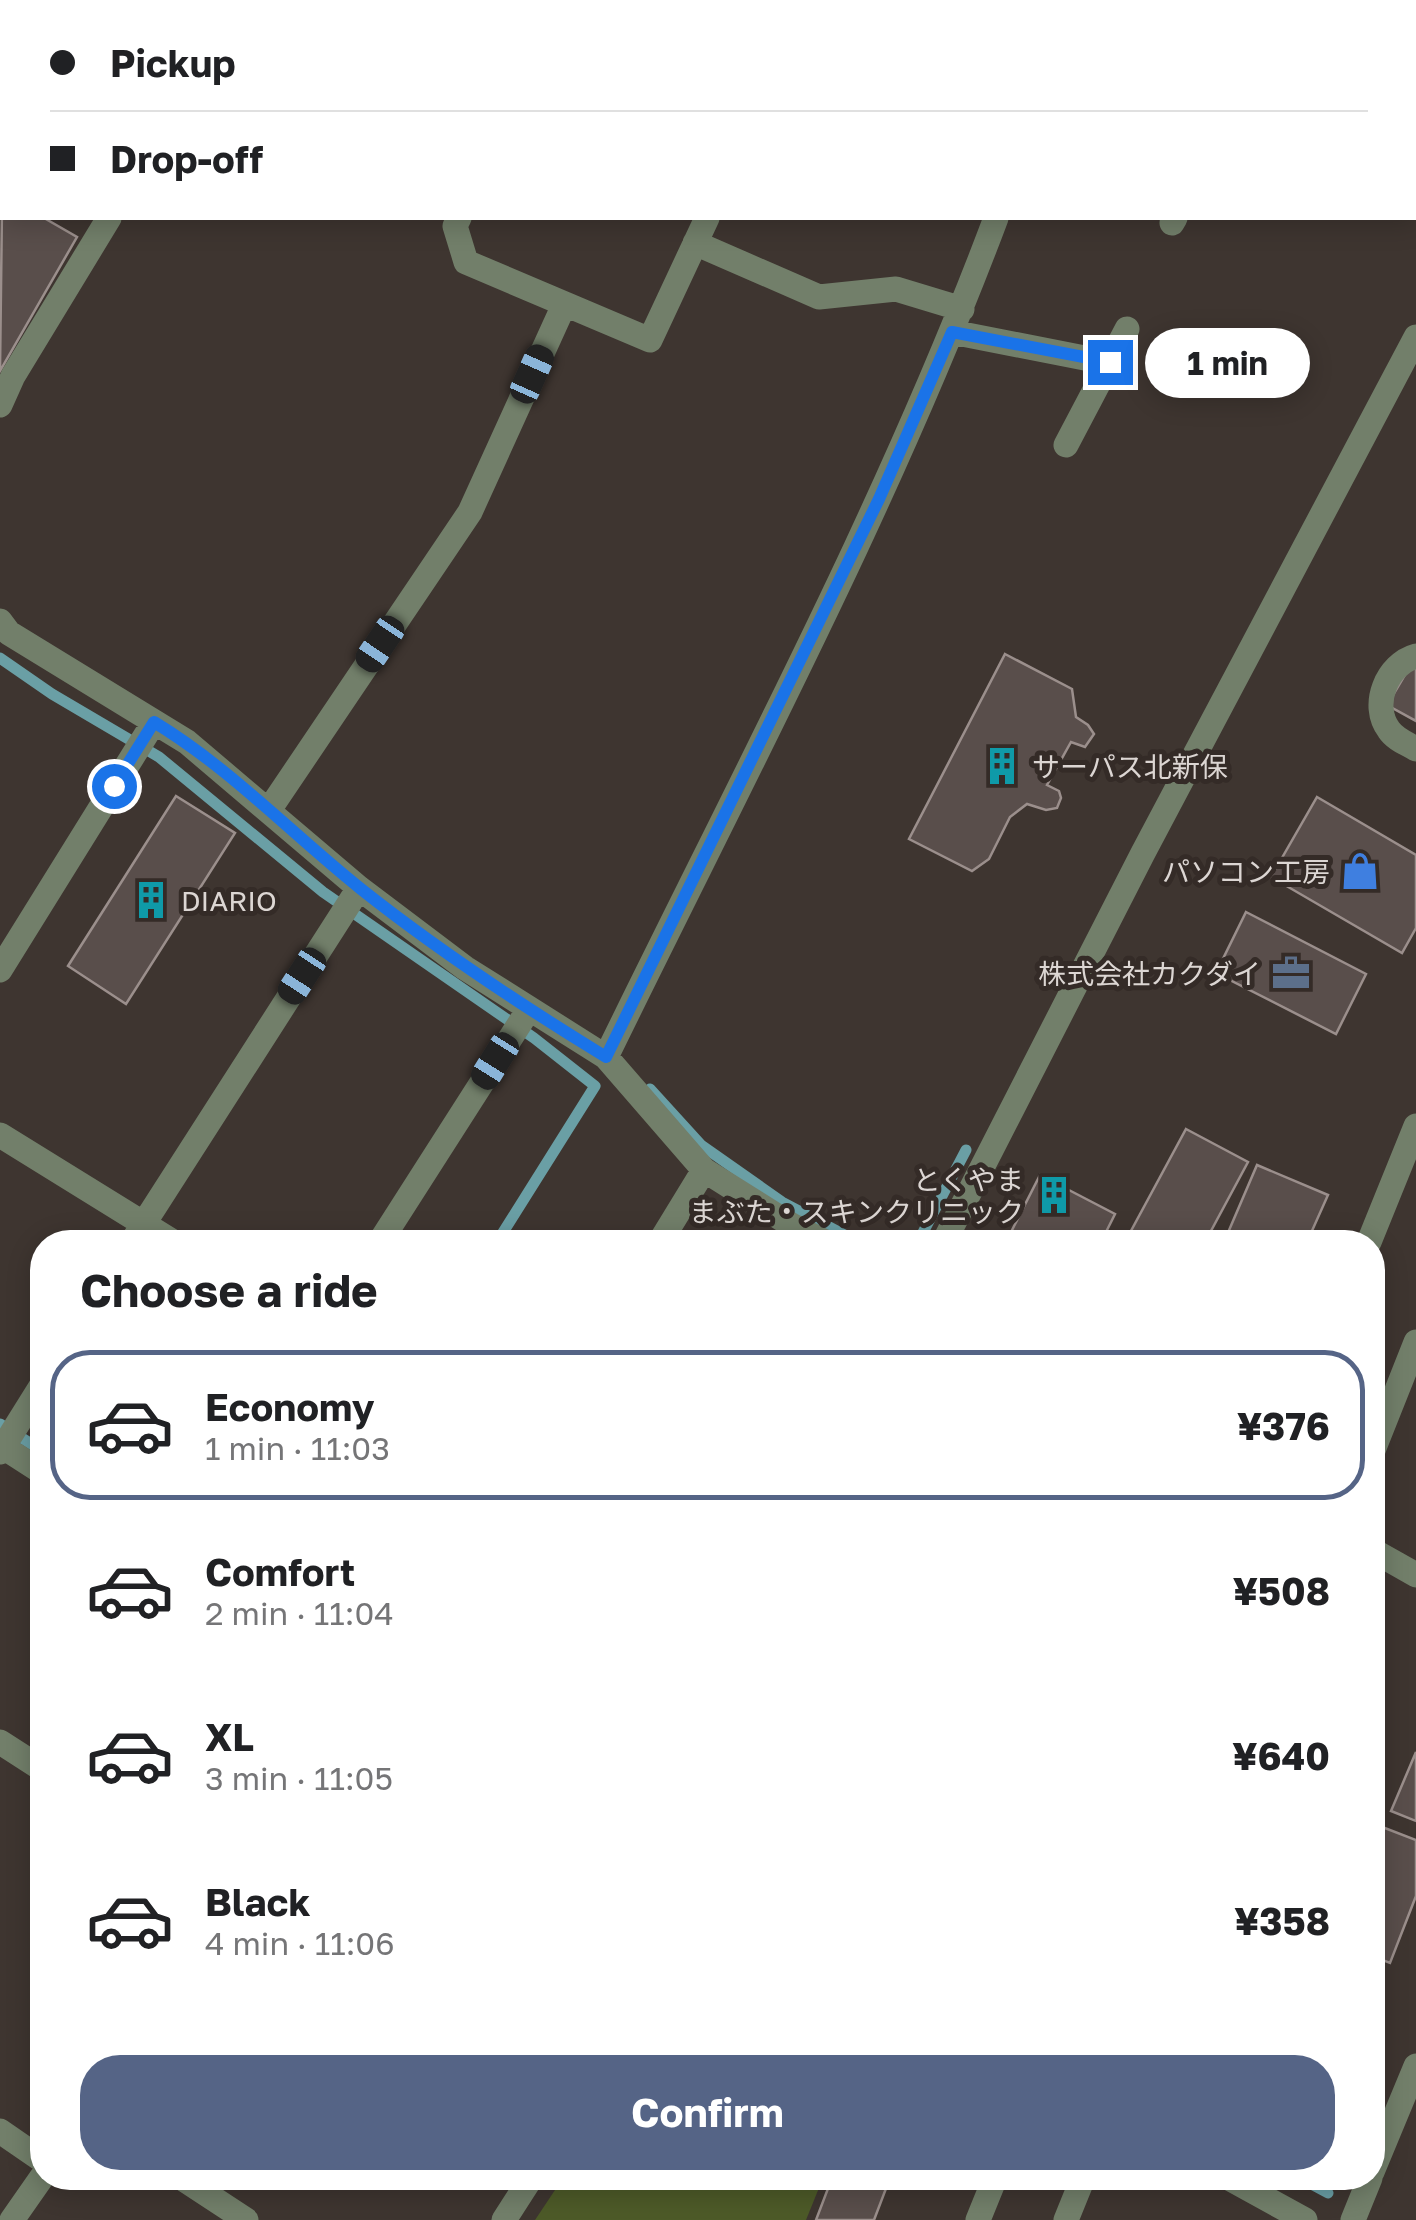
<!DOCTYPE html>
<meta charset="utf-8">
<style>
body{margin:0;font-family:"Golos Text","Noto Sans JP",sans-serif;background:#f6f6f6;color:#202124;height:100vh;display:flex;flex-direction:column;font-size:38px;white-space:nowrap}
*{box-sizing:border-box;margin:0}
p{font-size:32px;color:#757577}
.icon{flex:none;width:55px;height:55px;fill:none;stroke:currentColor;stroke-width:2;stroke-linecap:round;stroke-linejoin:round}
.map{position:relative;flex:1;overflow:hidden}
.sheet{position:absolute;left:30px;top:1230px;width:1355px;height:960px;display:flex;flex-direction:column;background:#fff;border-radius:40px;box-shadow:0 5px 25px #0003}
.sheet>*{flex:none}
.top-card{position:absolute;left:0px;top:0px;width:1418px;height:220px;box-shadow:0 5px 25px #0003;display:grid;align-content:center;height:220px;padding:0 50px;background:#fff}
.end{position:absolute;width:45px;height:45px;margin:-22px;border:12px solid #1a73e8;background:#fff;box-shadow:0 0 0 5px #fff}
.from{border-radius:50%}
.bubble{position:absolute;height:70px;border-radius:35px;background:#fff;box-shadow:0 5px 25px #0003;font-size:32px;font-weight:700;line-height:70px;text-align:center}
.car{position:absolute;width:30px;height:60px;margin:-30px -15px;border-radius:12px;box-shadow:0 0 8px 2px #0007;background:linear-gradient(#222 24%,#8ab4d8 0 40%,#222 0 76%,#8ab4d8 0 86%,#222 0)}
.top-card b{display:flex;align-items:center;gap:35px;height:95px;font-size:38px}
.top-card b+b{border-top:2px solid #e0e0e0}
.top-card i{width:25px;height:25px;background:#202124}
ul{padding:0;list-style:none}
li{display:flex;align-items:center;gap:30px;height:150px;margin:0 20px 15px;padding:0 30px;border:5px solid transparent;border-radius:40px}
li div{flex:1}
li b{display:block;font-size:38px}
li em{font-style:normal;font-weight:700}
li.selected{border-color:#556486}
li>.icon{width:90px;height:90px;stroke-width:1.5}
h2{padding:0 50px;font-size:45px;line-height:120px}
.button{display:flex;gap:20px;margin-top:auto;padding:20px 50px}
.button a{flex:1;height:115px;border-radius:40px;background:#556486;color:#fff;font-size:40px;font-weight:700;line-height:115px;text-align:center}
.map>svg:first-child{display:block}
</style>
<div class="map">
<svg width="1416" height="2220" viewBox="0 0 1416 2220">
<rect width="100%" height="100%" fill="#3e3530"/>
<path fill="#4d5a28" d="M563 2178H823L806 2220H535Z"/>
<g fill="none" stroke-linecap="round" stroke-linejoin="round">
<path stroke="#6a9fa5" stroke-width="11" d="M1170 0 1175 2
M0 658 52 694 159 757 323 892 534 1038 595 1086 497 1242
M650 1089 701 1145 782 1202 858 1242
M918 1242 966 1150
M0 1424 42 1451
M1300 2178 1328 2193"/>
</g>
<path fill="#594e4b" stroke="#9b8f8c" stroke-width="2.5" d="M0 38 2 39V96L0 95Z
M2 207V218H44L77 237 0 371Z
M1005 654 1072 689 1076 717 1088 725 1094 734 1085 747 1071 742 1047 785 1059 791 1061 798 1057 808 1046 810 1027 804 1010 817 989 859 972 871 909 839Z
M1412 663 1416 665V721L1387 705Z
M176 796 235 833 126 1004 68 966Z
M1317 797 1416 855V928L1402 953 1271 877Z
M1246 912 1366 974 1336 1034 1216 973Z
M1186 1129 1248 1162 1205 1242H1125Z
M1257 1165 1328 1195 1307 1242H1224Z
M1040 1175 1115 1214 1101 1242H1006Z
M1416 1752V1821L1391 1811Z
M1377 1825 1416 1840V1896L1390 1963 1372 1956V1838Z
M832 2178H890L874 2220H816Z"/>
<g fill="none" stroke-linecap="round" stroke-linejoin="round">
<path stroke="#727f6a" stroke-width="25" d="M47 0 52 2
M800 0 801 2
M1128 0 1132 2
M1367 0 1368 2
M355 2 356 0
M559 2 560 0
M1076 2 1077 0
M1415 84 1416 86
M1415 135H1416
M1415 189 1416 191
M459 218 455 226 466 262 650 340 707 218
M1172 223 1175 218
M695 243 819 297 896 289 962 309
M952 332 1110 363
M0 405 13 376 109 218
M1066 445 1127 329
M0 621 9 633 187 742 359 888 465 968 606 1057 704 1170 793 1226 825 1242
M1416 656C1387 664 1370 705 1389 730 1395 739 1406 743 1416 749
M269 810 470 512 564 305
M0 970 154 722
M606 1057C741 780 888 506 996 218
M0 1135 173 1242
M132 1242 359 888
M380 1242 529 1009
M660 1242 704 1170
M944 1242 1143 853 1416 337
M1369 1242 1416 1126
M0 1445 42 1472
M0 1452 42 1385
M1372 1453 1416 1342
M1372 1550 1416 1575
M0 1742 42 1769
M0 2131 42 2160
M1372 2172 1416 2066
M182 2178 246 2220
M1229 2178 1305 2220
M12 2220 42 2177
M504 2220 531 2178
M978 2220 995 2178
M1066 2220 1083 2178
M1353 2220 1370 2178"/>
<path stroke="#867e7a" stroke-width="8" stroke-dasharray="20 10" stroke-linecap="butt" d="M1413 0 1414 2"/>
</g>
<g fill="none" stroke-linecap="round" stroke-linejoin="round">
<path stroke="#1a73e8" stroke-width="12" d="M114 786 154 722C230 768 292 834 361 889 439 951 521 1005 606 1057L879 499 952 332 1110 362"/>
</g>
<defs>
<g id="building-bare" transform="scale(3)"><path d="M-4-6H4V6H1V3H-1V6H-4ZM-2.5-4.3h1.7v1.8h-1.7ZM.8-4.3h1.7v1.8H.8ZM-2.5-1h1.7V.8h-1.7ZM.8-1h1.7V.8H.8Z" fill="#0f9aa8" stroke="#342b27" stroke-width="2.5" paint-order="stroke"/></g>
<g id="shop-bare" transform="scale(3)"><path d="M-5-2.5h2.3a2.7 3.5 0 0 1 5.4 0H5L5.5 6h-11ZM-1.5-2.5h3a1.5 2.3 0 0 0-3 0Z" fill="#3f7fe0" stroke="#342b27" stroke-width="2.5" paint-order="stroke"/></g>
<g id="office-bare" transform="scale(3)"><path d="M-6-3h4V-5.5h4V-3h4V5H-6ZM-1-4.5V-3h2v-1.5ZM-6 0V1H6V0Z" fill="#5c6f8a" stroke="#342b27" stroke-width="2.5" paint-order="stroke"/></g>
</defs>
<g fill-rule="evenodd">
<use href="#building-bare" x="1002" y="766"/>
<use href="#shop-bare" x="1360" y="871"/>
<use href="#building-bare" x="151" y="900"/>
<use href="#office-bare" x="1291" y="973"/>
<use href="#building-bare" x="1054" y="1195"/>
</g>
<g text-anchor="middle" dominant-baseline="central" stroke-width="10" stroke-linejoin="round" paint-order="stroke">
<g font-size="28" fill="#dcd6d3" stroke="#342b27" text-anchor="end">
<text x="1032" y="766" text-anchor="start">サーパス北新保</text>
<text x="1330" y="871">パソコン工房</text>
<text x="181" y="900" text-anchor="start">DIARIO</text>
<text x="1261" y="973">株式会社カクダイ</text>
<text x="1024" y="1179">とくやま<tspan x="1024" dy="32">まぶた・スキンクリニック</tspan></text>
</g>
</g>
</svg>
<i class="end from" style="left:114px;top:786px"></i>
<i class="end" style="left:1110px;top:362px"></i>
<div class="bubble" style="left:1145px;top:328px;width:165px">1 min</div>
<i class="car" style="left:532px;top:374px;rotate:24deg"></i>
<i class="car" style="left:380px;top:644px;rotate:214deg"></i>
<i class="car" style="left:302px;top:976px;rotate:213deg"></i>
<i class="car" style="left:495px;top:1061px;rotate:212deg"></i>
<div class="top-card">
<b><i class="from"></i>Pickup</b>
<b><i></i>Drop-off</b>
</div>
<section class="sheet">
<h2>Choose a ride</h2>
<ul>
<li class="selected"><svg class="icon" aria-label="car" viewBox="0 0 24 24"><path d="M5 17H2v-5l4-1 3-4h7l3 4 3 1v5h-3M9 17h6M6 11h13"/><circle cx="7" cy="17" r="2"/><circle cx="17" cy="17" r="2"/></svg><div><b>Economy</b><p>1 min · 11:03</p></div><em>¥376</em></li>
<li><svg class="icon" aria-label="car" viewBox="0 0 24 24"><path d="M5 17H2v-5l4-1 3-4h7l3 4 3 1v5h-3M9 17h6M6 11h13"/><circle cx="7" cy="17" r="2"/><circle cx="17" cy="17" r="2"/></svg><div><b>Comfort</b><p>2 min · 11:04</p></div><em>¥508</em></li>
<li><svg class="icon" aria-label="car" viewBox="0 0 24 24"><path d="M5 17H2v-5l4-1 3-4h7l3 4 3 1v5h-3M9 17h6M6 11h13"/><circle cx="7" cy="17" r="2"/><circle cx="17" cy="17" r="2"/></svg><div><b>XL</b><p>3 min · 11:05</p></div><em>¥640</em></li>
<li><svg class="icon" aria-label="car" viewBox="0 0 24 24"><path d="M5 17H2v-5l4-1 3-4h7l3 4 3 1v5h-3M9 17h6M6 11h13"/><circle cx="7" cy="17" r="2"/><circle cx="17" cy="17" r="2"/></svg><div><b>Black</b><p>4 min · 11:06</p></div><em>¥358</em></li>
</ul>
<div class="button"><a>Confirm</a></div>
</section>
</div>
